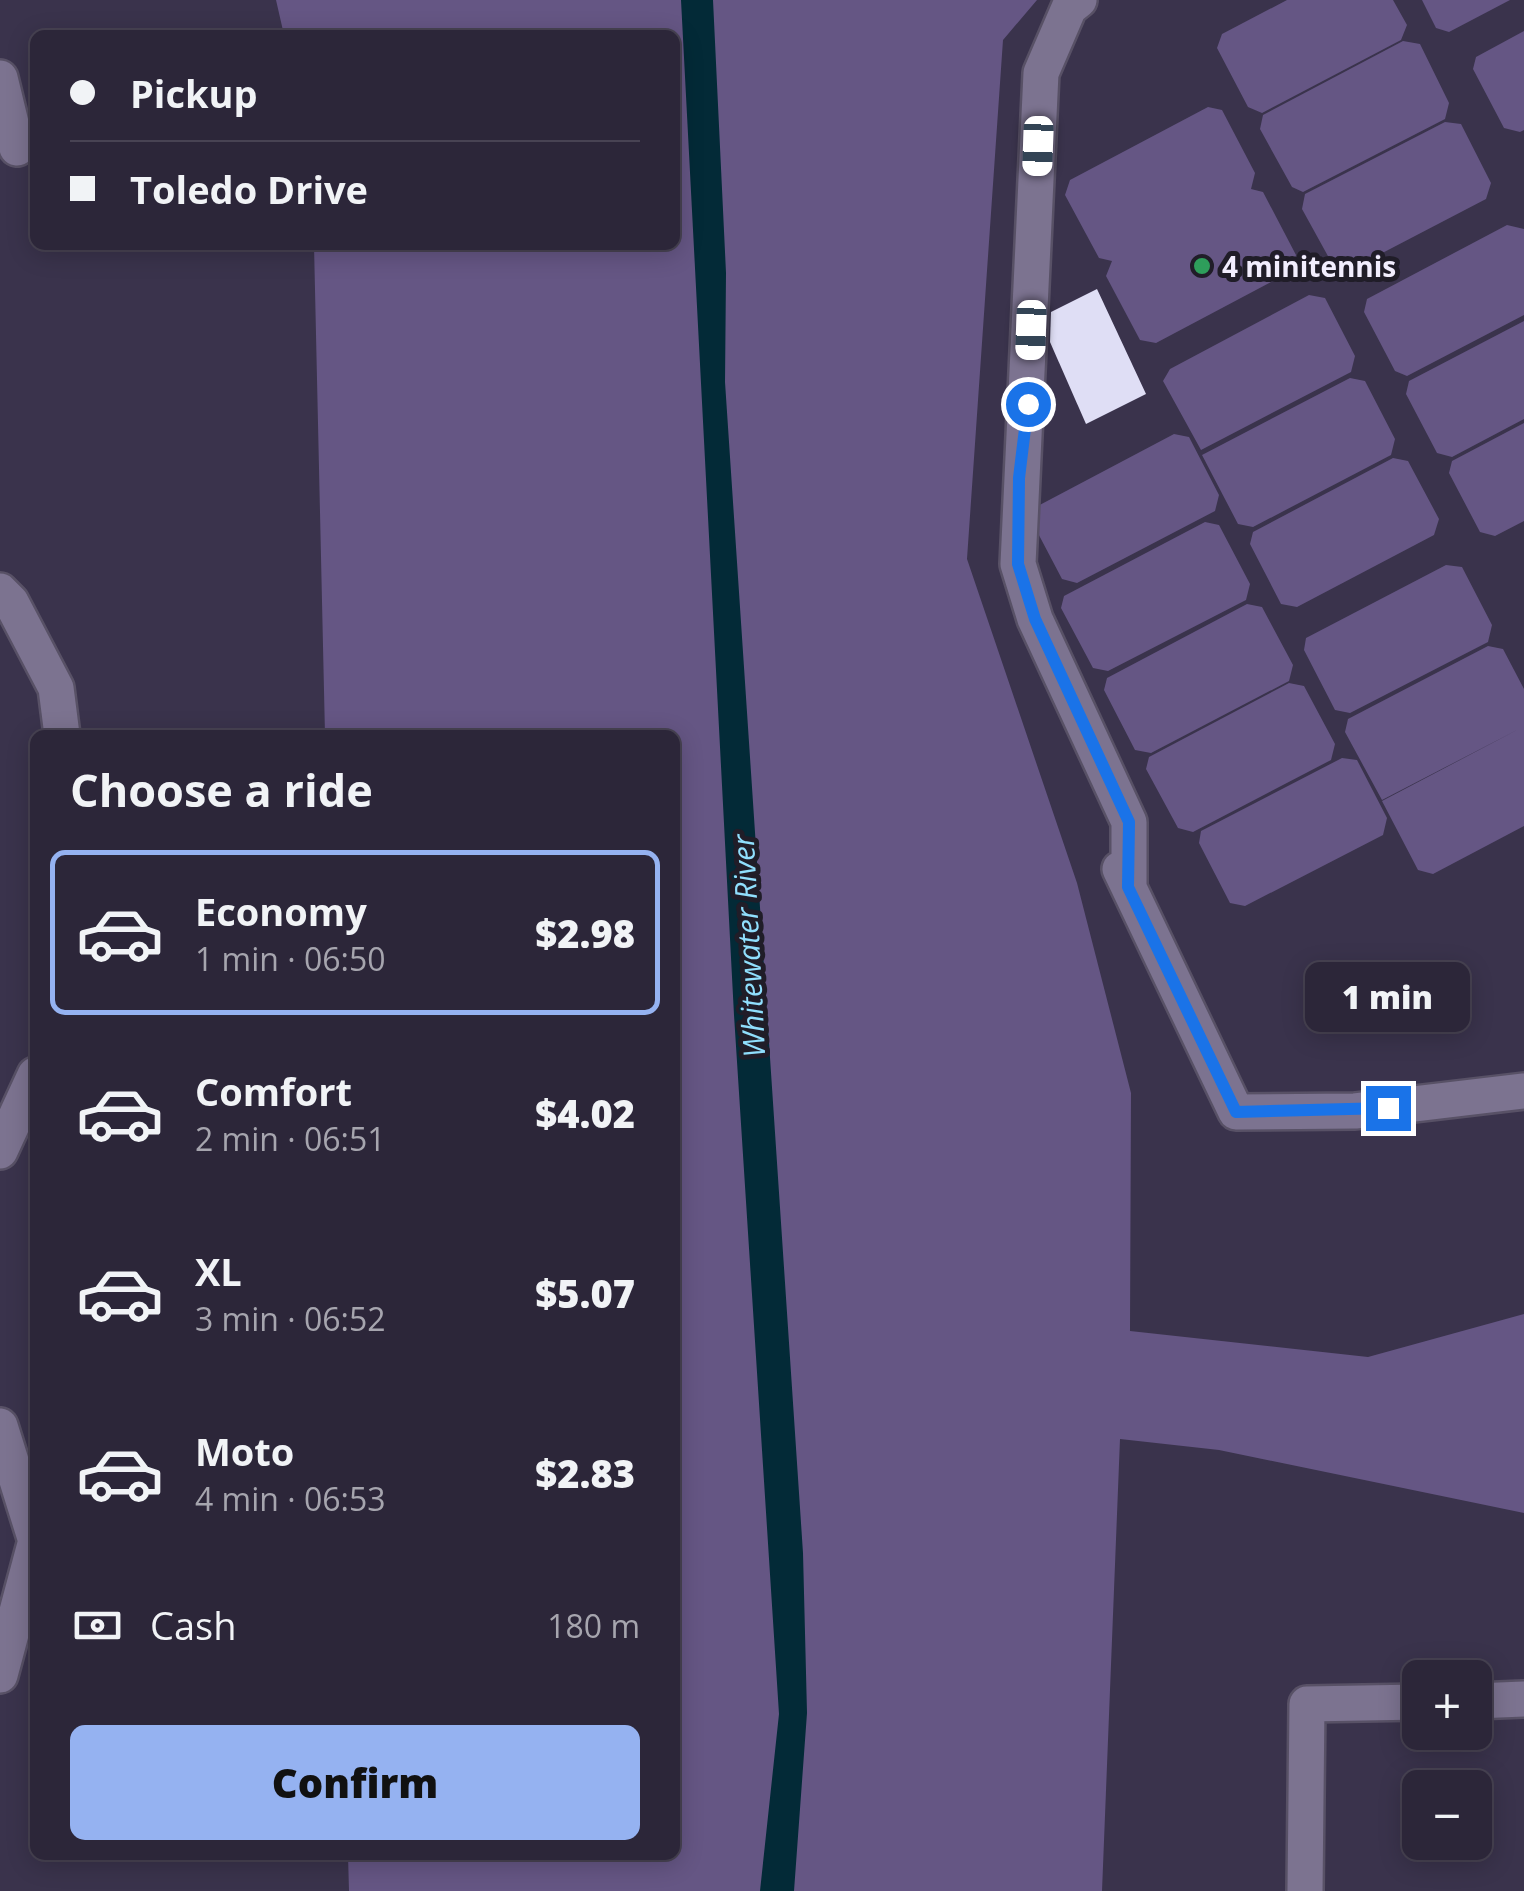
<!DOCTYPE html>
<meta charset="utf-8">
<style>
body{margin:0;font-family:"Open Sans",sans-serif;background:#383244;color:#f1f3f6;height:100vh;display:flex;flex-direction:column;font-size:38px;white-space:nowrap}
*{box-sizing:border-box;margin:0}
p{font-size:32px;color:#a6a5ae}
.icon{flex:none;width:55px;height:55px;fill:none;stroke:currentColor;stroke-width:2;stroke-linecap:round;stroke-linejoin:round}
.map{position:relative;flex:1;overflow:hidden}
.panel{position:absolute;left:30px;top:730px;width:650px;height:1130px;display:flex;flex-direction:column;background:#2c2639;border-radius:15px;box-shadow:0 5px 25px #0003,0 0 0 2px #484353}
.panel>*{flex:none}
.hud{position:absolute;left:30px;top:30px;width:650px;height:220px;border-radius:15px;box-shadow:0 5px 25px #0003,0 0 0 2px #484353;display:grid;align-content:center;height:220px;padding:0 40px;background:#2c2639}
.buttons{position:absolute;left:1402px;top:1660px;display:grid;gap:20px}
.buttons a{display:grid;place-items:center;width:90px;height:90px;border-radius:15px;background:#2c2639;box-shadow:0 5px 25px #0003,0 0 0 2px #484353;font-size:50px}
.end{position:absolute;width:45px;height:45px;margin:-22px;border:12px solid #1a73e8;background:#fff;box-shadow:0 0 0 5px #fff}
.from{border-radius:50%}
.bubble{position:absolute;height:70px;border-radius:15px;background:#2c2639;box-shadow:0 5px 25px #0003,0 0 0 2px #484353;font-size:32px;font-weight:800;line-height:70px;text-align:center}
.car{position:absolute;width:30px;height:60px;margin:-30px -15px;border-radius:12px;box-shadow:0 0 8px 2px #0007;background:linear-gradient(#fff 24%,#345 0 40%,#fff 0 76%,#345 0 86%,#fff 0)}
.hud b{display:flex;align-items:center;gap:35px;height:95px;font-size:38px}
.hud b+b{border-top:2px solid #484353}
.hud i{width:25px;height:25px;background:#f1f3f6}
ul{padding:0;list-style:none}
li{display:flex;align-items:center;gap:30px;height:165px;margin:0 20px 15px;padding:0 20px;border:5px solid transparent;border-radius:15px}
li div{flex:1}
li b{display:block;font-size:38px}
li em{font-style:normal;font-weight:800}
li.active{border-color:#95b2f1}
li>.icon{width:90px;height:90px;stroke-width:1.5}
h2{padding:0 40px;font-size:45px;line-height:120px}
.pay{display:flex;align-items:center;gap:25px;height:110px;padding:0 40px;font-size:38px}
.pay p{margin-inline-start:auto}
.primary-button{display:flex;gap:20px;margin-top:auto;padding:20px 40px}
.primary-button a{flex:1;height:115px;border-radius:15px;background:#95b2f1;color:#111;font-size:40px;font-weight:800;line-height:115px;text-align:center}
.map>svg:first-child{display:block}
</style>
<div class="map">
<svg width="1524" height="1891" viewBox="0 0 1524 1891">
<rect width="100%" height="100%" fill="#3a334c"/>
<path fill="#655684" d="M276 0H1037L1003 40 967 559 1077 883 1131 1093 1130 1331 1368 1357 1524 1314V1513L1219 1450 1120 1439 1102 1891H349L348 1855H675V735H325L314 245H675V35H284Z
M1287 0H1393L1407 25 1401 40 1262 113 1248 107 1217 48 1222 34Z
M1422 0H1510L1449 32 1436 28Z
M1524 31V130L1520 132 1504 128 1473 69 1476 57Z
M1403 41 1420 44 1449 103 1445 119 1303 192 1292 187 1260 129 1263 115Z
M1208 107 1222 110 1255 173 1251 189 1263 192 1296 255 1292 271 1156 343 1140 340 1106 276 1112 261 1099 258 1065 195 1070 180Z
M1445 122 1461 124 1491 183 1486 199 1344 273 1334 267 1302 209 1305 194Z
M1507 225 1524 229V315L1407 376 1395 371 1364 312 1367 299Z
M1309 295 1325 298 1355 356 1351 372 1201 450 1163 381 1170 369Z
M1524 321V419L1452 457 1437 453 1406 394 1409 381Z
M1350 378 1365 381 1395 439 1391 455 1253 527 1238 524 1202 455Z
M1524 423V521L1495 536 1480 532 1449 473 1452 461Z
M1174 434 1189 437 1219 495 1215 511 1077 583 1062 579 1031 520 1034 508Z
M1393 458 1408 461 1439 519 1434 535 1297 607 1281 604 1250 544 1253 532Z
M1205 522 1219 525 1250 584 1246 600 1108 671 1093 668 1061 608 1064 596Z
M1446 565 1462 567 1492 625 1488 642 1350 713 1335 710 1304 650 1306 638Z
M1247 604 1262 607 1293 665 1289 681 1151 753 1135 750 1104 690 1107 678Z
M1488 646 1503 649 1524 689V826L1433 874 1418 870 1382 801 1519 729 1382 800 1345 732 1348 719Z
M1289 683 1304 686 1335 744 1331 760 1193 832 1178 828 1146 769 1149 757Z
M1342 758 1357 760 1387 818 1383 835 1245 906 1230 903 1199 843 1201 831Z"/>
<path fill="#032a37" d="M681 0H713L726 273 725 382 803 1553 807 1713 794 1891H760L779 1714 734 1015Z"/>
<path fill="#dfdef5" d="M1097 289 1146 394 1086 424 1050 342 1051 312Z"/>
<g fill="none" stroke-linecap="round" stroke-linejoin="round">
<g stroke="#585166" stroke-width="40">
<path id="minor" d="M1079 0 1069 8 1041 73 1018 564 1035 619 1129 822V887
M0 78 17 148
M0 591 11 602 56 688 62 735
M1120 869 1236 1112 1355 1111 1524 1091
M0 1151 35 1075
M0 1426 35 1538
M0 1675 35 1544
M1475 1701 1524 1699
M1305 1891 1307 1704 1420 1702"/>
</g>
<use href="#minor" stroke="#7c7390" stroke-width="35"/>
</g>
<g fill="none" stroke-linecap="round" stroke-linejoin="round">
<path stroke="#1a73e8" stroke-width="12" d="M1028 404 1019 478 1018 564 1035 619 1129 822 1128 887 1236 1112 1388 1108"/>
</g>
<circle fill="#2e9e5b" stroke="#201d28" stroke-width="4" cx="1202" cy="266" r="10"/>
<g text-anchor="middle" dominant-baseline="central" stroke-width="10" stroke-linejoin="round" paint-order="stroke">
<g font-size="28" font-weight="bold" fill="#f2eefe" stroke="#201d28" text-anchor="start">
<text x="1222" y="266">4 minitennis</text>
</g>
<g font-size="30" font-style="italic" fill="#90dffd" stroke="#201d28">
<text transform="translate(748 946) rotate(-93)">Whitewater River</text>
</g>
</g>
</svg>
<div class="buttons">
<a>+</a>
<a>−</a>
</div>
<i class="end from" style="left:1028px;top:404px"></i>
<i class="end" style="left:1388px;top:1108px"></i>
<div class="bubble" style="left:1305px;top:962px;width:165px">1 min</div>
<i class="car" style="left:1038px;top:146px;rotate:182deg"></i>
<i class="car" style="left:1031px;top:330px;rotate:182deg"></i>
<div class="hud">
<b><i class="from"></i>Pickup</b>
<b><i></i>Toledo Drive</b>
</div>
<section class="panel">
<h2>Choose a ride</h2>
<ul>
<li class="active"><svg class="icon" aria-label="car" viewBox="0 0 24 24"><path d="M5 17H2v-5l4-1 3-4h7l3 4 3 1v5h-3M9 17h6M6 11h13"/><circle cx="7" cy="17" r="2"/><circle cx="17" cy="17" r="2"/></svg><div><b>Economy</b><p>1 min · 06:50</p></div><em>$2.98</em></li>
<li><svg class="icon" aria-label="car" viewBox="0 0 24 24"><path d="M5 17H2v-5l4-1 3-4h7l3 4 3 1v5h-3M9 17h6M6 11h13"/><circle cx="7" cy="17" r="2"/><circle cx="17" cy="17" r="2"/></svg><div><b>Comfort</b><p>2 min · 06:51</p></div><em>$4.02</em></li>
<li><svg class="icon" aria-label="car" viewBox="0 0 24 24"><path d="M5 17H2v-5l4-1 3-4h7l3 4 3 1v5h-3M9 17h6M6 11h13"/><circle cx="7" cy="17" r="2"/><circle cx="17" cy="17" r="2"/></svg><div><b>XL</b><p>3 min · 06:52</p></div><em>$5.07</em></li>
<li><svg class="icon" aria-label="car" viewBox="0 0 24 24"><path d="M5 17H2v-5l4-1 3-4h7l3 4 3 1v5h-3M9 17h6M6 11h13"/><circle cx="7" cy="17" r="2"/><circle cx="17" cy="17" r="2"/></svg><div><b>Moto</b><p>4 min · 06:53</p></div><em>$2.83</em></li>
</ul>
<div class="pay"><svg class="icon" aria-label="cash" viewBox="0 0 24 24"><path d="M3 7h18v10H3z"/><circle cx="12" cy="12" r="2"/></svg>Cash<p>180 m</p></div>
<div class="primary-button"><a>Confirm</a></div>
</section>
</div>
